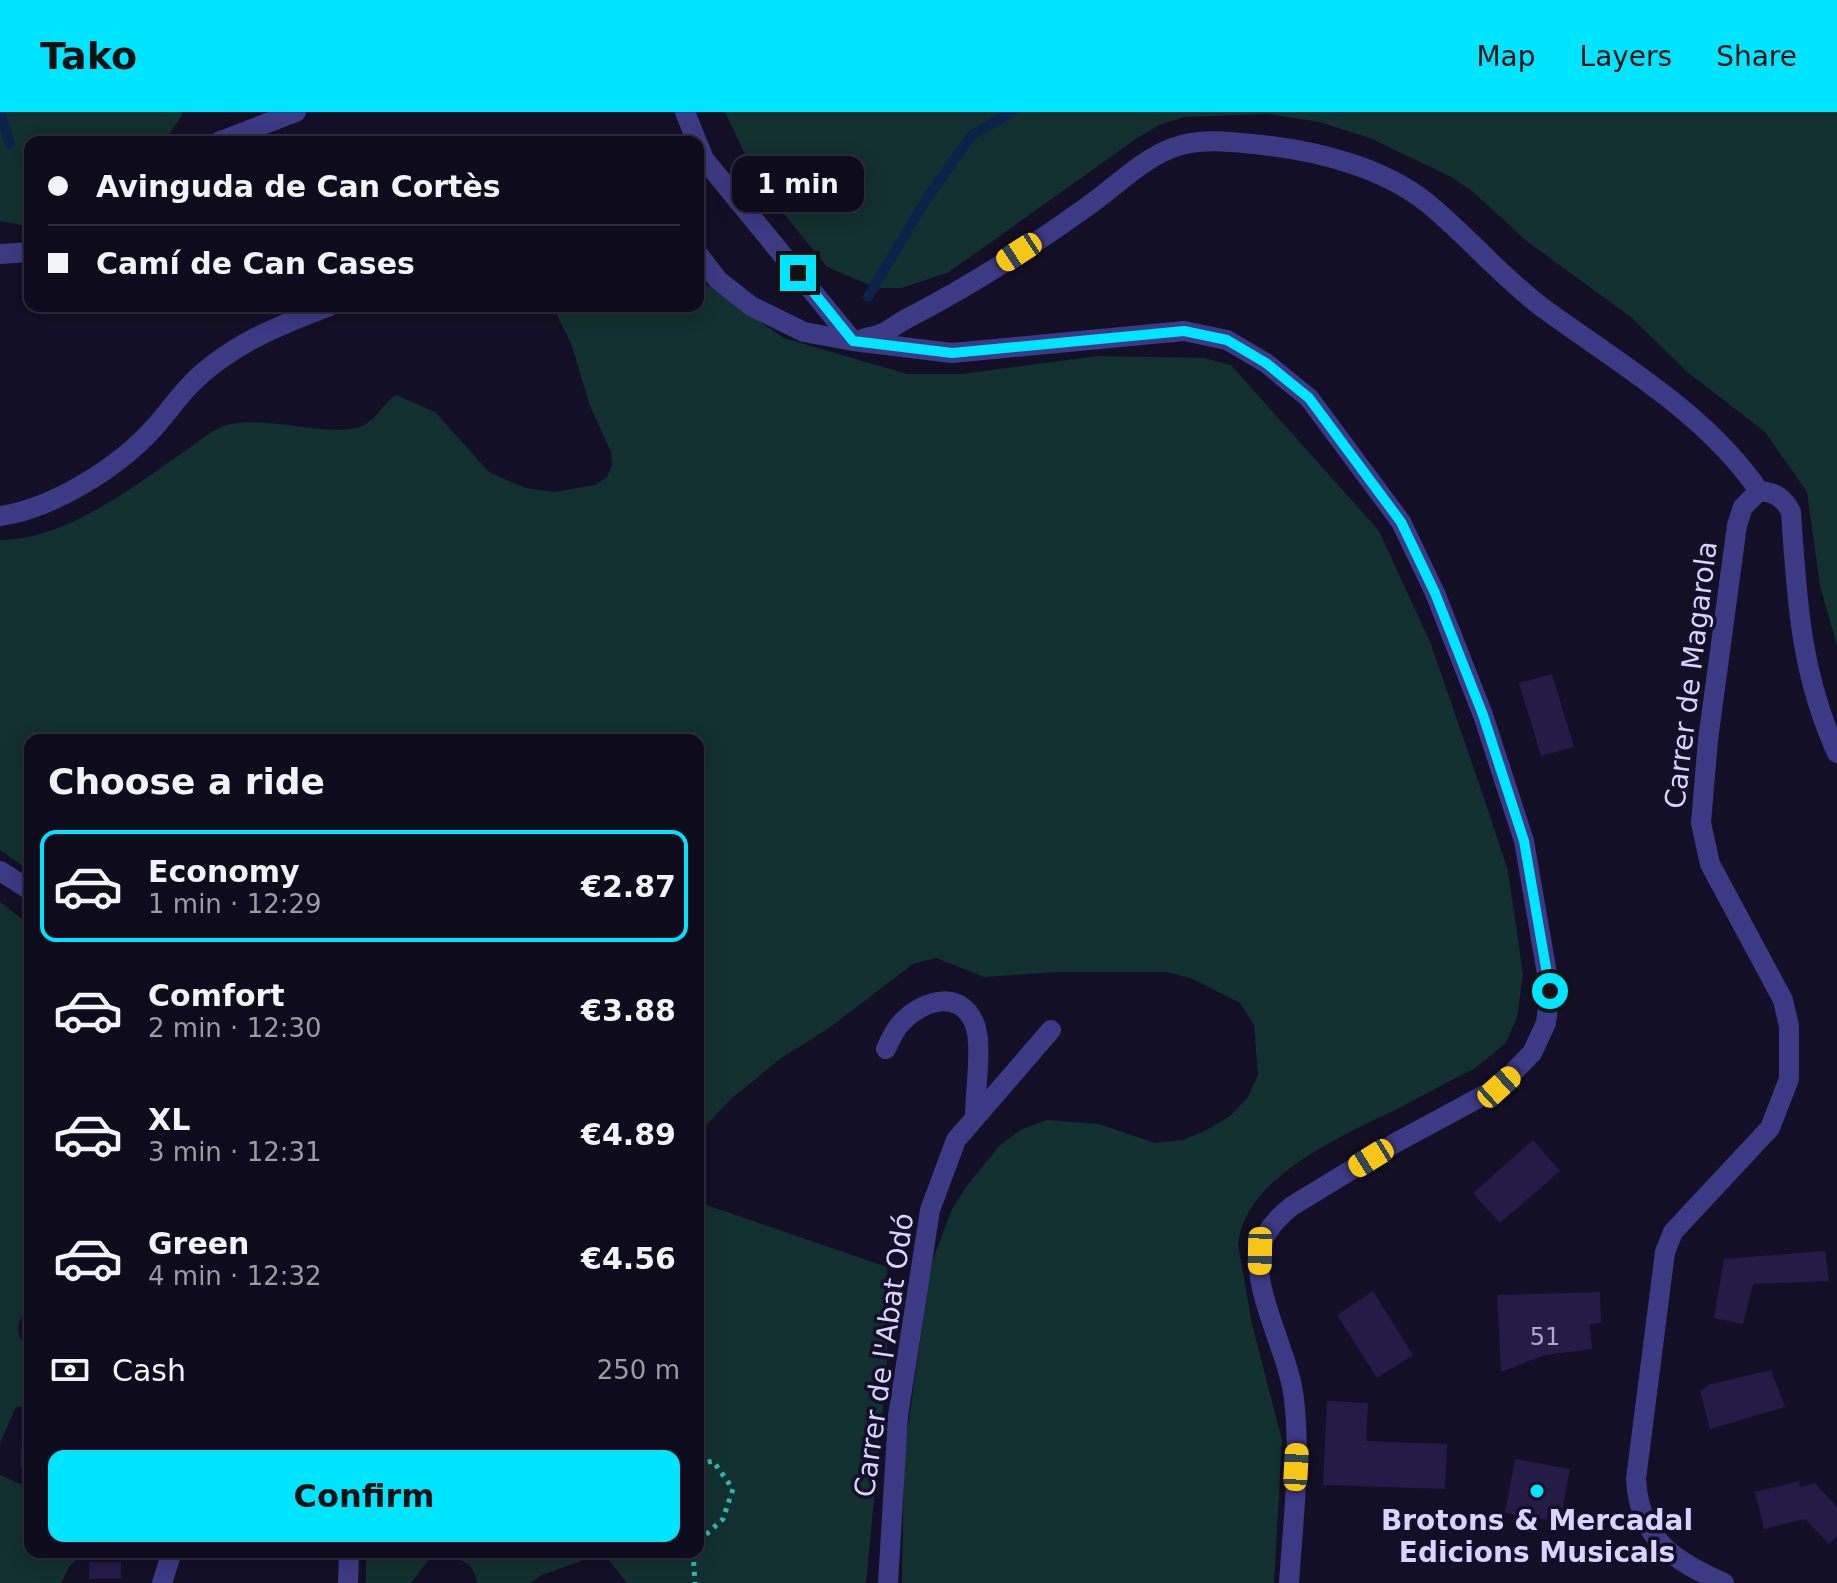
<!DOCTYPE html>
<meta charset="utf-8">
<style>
body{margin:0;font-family:"DejaVu Sans",sans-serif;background:#171425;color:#f1f3f6;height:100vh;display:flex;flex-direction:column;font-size:30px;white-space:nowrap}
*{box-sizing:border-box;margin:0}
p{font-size:26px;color:#9b9ba3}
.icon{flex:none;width:44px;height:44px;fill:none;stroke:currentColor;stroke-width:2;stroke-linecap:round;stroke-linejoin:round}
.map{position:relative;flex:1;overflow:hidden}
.drawer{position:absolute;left:24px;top:622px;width:680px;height:824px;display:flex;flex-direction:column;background:#0e0b1c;border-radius:16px;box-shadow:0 4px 20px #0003,0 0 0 2px #2e2b3b}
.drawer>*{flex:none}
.hud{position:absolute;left:24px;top:24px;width:680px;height:176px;border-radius:16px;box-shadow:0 4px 20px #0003,0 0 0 2px #2e2b3b;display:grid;align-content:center;height:176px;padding:0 24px;background:#0e0b1c}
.end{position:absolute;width:36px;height:36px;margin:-18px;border:10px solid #00e5ff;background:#111;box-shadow:0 0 0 4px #111}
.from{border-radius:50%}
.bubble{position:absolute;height:56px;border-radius:16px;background:#0e0b1c;box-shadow:0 4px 20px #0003,0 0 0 2px #2e2b3b;font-size:26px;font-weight:700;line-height:56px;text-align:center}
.car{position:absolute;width:24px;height:48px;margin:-24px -12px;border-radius:10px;box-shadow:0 0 6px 2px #0007;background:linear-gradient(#f5c518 24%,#345 0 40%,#f5c518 0 76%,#345 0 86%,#f5c518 0)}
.hud b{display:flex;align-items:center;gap:28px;height:76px;font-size:30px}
.hud b+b{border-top:2px solid #2e2b3b}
.hud i{width:20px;height:20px;background:#f1f3f6}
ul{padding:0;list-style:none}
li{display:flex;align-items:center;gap:24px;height:112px;margin:0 16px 12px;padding:0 8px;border:4px solid transparent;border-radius:16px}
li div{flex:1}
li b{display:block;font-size:30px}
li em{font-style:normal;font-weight:700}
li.current{border-color:#00e5ff}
li>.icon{width:72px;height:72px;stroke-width:1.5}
h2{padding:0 24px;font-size:36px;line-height:96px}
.pay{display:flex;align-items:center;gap:20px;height:88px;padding:0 24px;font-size:30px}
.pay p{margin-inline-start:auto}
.action{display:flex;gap:16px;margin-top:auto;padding:16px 24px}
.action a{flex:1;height:92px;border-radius:16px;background:#00e5ff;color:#111;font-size:32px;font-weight:700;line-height:92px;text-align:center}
header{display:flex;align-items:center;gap:48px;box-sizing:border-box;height:112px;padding:0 40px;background:#00e5ff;color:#111}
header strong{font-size:38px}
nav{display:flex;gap:44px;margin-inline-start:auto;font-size:28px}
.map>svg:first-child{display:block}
</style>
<header>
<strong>Tako</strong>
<nav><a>Map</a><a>Layers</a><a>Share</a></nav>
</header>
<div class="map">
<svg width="1837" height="1471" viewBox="0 0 1837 1471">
<rect width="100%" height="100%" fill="#130f26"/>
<path fill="#12302f" d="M0 0H181L182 3 164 30H30V110L21 113 0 109Z
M725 0H1837V534L1820 474 1807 380 1765 320 1686 259 1632 206 1528 130 1472 79 1451 65 1370 26 1319 10 1268 2 1184 5 1159 13 1136 27 949 160 902 176H877L827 155 758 70Z
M698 167 784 226 907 262H961L1098 244 1204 246 1231 253 1379 419 1431 532 1486 692 1508 759 1523 862 1517 905 1506 931 1474 957C1446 970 1419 986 1391 1000 1339 1025 1245 1066 1238 1132L1252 1212 1282 1328 1274 1471H902L904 1342 931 1152 952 1097 966 1075 1000 1033 1022 1017 1047 1008 1099 1012 1155 1031 1183 1028 1207 1018 1230 1004 1248 985 1258 963 1254 913 1240 891 1193 867 1166 860H1059L984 865 936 846 913 852 829 916 780 947 731 987 698 1022V628H30V759L0 738V428C66 428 134 374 185 339 197 331 208 321 221 315 260 299 336 330 366 312 377 306 384 290 396 283L435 300 490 361 526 376 554 380 595 373 607 365 612 353 611 340 590 294 571 231 552 194H698Z
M0 790 30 813V1192C8 1221 23 1223 30 1250 33 1263 30 1281 30 1294L16 1295 0 1331Z
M698 1090 887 1155V1252L866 1471H627L603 1441 542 1463 530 1471H477C474 1446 452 1443 429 1447L411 1471H366V1440H698Z
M0 1363 30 1376V1440H84L69 1455 61 1471H0Z"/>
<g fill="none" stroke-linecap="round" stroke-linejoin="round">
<path stroke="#0c2248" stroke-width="10" d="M0 0 10 32
M868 185 927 86 972 23 1012 0"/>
</g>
<path fill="#241b47" d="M1552 562 1574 635 1541 644 1519 571Z
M1533 1028 1560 1059 1500 1111 1473 1081Z
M1825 1139 1829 1169 1753 1172 1743 1212 1714 1206 1724 1147Z
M1373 1179 1413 1243 1377 1266 1337 1203Z
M1600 1180 1601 1211 1590 1212 1592 1237 1545 1243 1501 1260 1497 1183Z
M1771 1258 1785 1295 1710 1317 1700 1279 1708 1273Z
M1327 1289 1368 1291 1366 1329 1447 1332 1445 1377 1323 1373Z
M21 1335H30V1356L20 1355Z
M1515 1347 1570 1357 1560 1410 1505 1401Z
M1799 1369 1800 1375 1815 1371 1837 1395V1424L1829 1432 1805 1407 1764 1417 1755 1380Z
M89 1450H121V1467H89Z"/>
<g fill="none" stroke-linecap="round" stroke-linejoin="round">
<path stroke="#2fb8b0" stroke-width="5" stroke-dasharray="4 6" stroke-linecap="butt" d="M698 1352 713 1349 733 1377 723 1407 698 1430
M693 1440 695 1471"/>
<path stroke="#3d3a85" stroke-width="20" d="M685 0 697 30
M218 30 296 0
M698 32 704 47 853 229
M0 142 30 140
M698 142 718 168 751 194 804 220 853 229 952 241 1184 219 1227 228 1266 251 1309 286 1401 410 1435 481 1483 603 1524 729 1550 879 1546 911 1532 941 1499 975 1397 1030 1292 1094C1278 1105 1264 1120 1260 1138 1251 1177 1290 1244 1294 1287 1301 1347 1293 1410 1289 1471
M865 226C889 222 888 216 908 206 970 174 1031 135 1088 94 1115 75 1141 48 1172 36 1200 25 1233 30 1262 33 1317 39 1382 55 1426 90 1467 123 1501 165 1543 196 1618 251 1706 301 1759 379 1775 380 1784 386 1791 400 1797 487 1800 560 1837 641
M0 404C52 397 117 356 152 318 166 303 178 285 192 271 231 232 280 213 330 194
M0 759 30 778
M886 937C890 928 895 917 902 910 925 886 964 877 976 916 982 937 975 981 975 1004
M162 1471 172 1440
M348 1471 349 1440
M888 1471 898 1304 930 1098 956 1028 1051 918
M1724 1471C1674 1449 1639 1427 1636 1367L1665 1140 1673 1120 1770 1016 1789 967V914L1783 888 1710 752 1701 711 1708 628 1737 413 1743 395 1759 379"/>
</g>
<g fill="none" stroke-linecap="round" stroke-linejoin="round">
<path stroke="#00e5ff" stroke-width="10" d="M798 161 853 229 952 241 1184 219 1227 228 1266 251 1309 286 1401 410 1435 481 1483 603 1524 729 1550 879"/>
</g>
<circle fill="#00e5ff" stroke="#130f26" stroke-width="3" cx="1537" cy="1379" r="8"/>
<g text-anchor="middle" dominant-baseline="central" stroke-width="7" stroke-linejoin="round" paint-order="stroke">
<g font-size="24" fill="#aca6d1">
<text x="1545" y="1225">51</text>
</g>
<g font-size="28" fill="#d9d4ff" stroke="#130f26">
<text transform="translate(1691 563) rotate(-83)">Carrer de Magarola</text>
<text transform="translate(884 1243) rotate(-82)">Carrer de l'Abat Odó</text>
</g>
<g font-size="28" font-weight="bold" fill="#d9d4ff" stroke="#130f26">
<text x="1537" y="1408">Brotons &amp; Mercadal<tspan x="1537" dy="32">Edicions Musicals</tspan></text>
</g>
</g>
</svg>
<i class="end from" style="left:1550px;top:879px"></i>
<i class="end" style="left:798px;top:161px"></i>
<div class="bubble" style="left:732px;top:44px;width:132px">1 min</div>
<i class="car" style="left:1019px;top:140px;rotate:237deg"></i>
<i class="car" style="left:1499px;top:975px;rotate:48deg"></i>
<i class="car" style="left:1371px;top:1046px;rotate:238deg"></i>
<i class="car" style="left:1260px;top:1139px;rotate:181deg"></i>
<i class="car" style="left:1296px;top:1355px;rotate:3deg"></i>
<div class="hud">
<b><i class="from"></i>Avinguda de Can Cortès</b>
<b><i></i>Camí de Can Cases</b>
</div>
<section class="drawer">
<h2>Choose a ride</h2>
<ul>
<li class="current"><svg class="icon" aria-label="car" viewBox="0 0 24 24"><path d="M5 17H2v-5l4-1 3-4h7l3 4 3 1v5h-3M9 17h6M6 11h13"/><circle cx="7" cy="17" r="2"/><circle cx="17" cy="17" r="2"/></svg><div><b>Economy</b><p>1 min · 12:29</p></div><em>€2.87</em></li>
<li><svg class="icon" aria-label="car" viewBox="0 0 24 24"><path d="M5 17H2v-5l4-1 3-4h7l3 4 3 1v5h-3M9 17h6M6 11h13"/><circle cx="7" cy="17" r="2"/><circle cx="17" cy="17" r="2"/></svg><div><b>Comfort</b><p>2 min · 12:30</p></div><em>€3.88</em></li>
<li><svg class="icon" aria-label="car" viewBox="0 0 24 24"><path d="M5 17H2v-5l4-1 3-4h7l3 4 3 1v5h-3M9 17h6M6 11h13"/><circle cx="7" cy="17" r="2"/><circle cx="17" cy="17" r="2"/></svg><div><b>XL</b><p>3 min · 12:31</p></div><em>€4.89</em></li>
<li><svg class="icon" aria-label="car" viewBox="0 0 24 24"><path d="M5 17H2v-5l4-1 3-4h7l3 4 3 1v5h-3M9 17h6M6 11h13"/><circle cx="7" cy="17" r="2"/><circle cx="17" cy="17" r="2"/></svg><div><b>Green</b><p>4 min · 12:32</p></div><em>€4.56</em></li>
</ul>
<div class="pay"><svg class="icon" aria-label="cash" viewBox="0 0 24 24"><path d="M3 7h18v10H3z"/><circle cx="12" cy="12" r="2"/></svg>Cash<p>250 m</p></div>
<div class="action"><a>Confirm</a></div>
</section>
</div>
